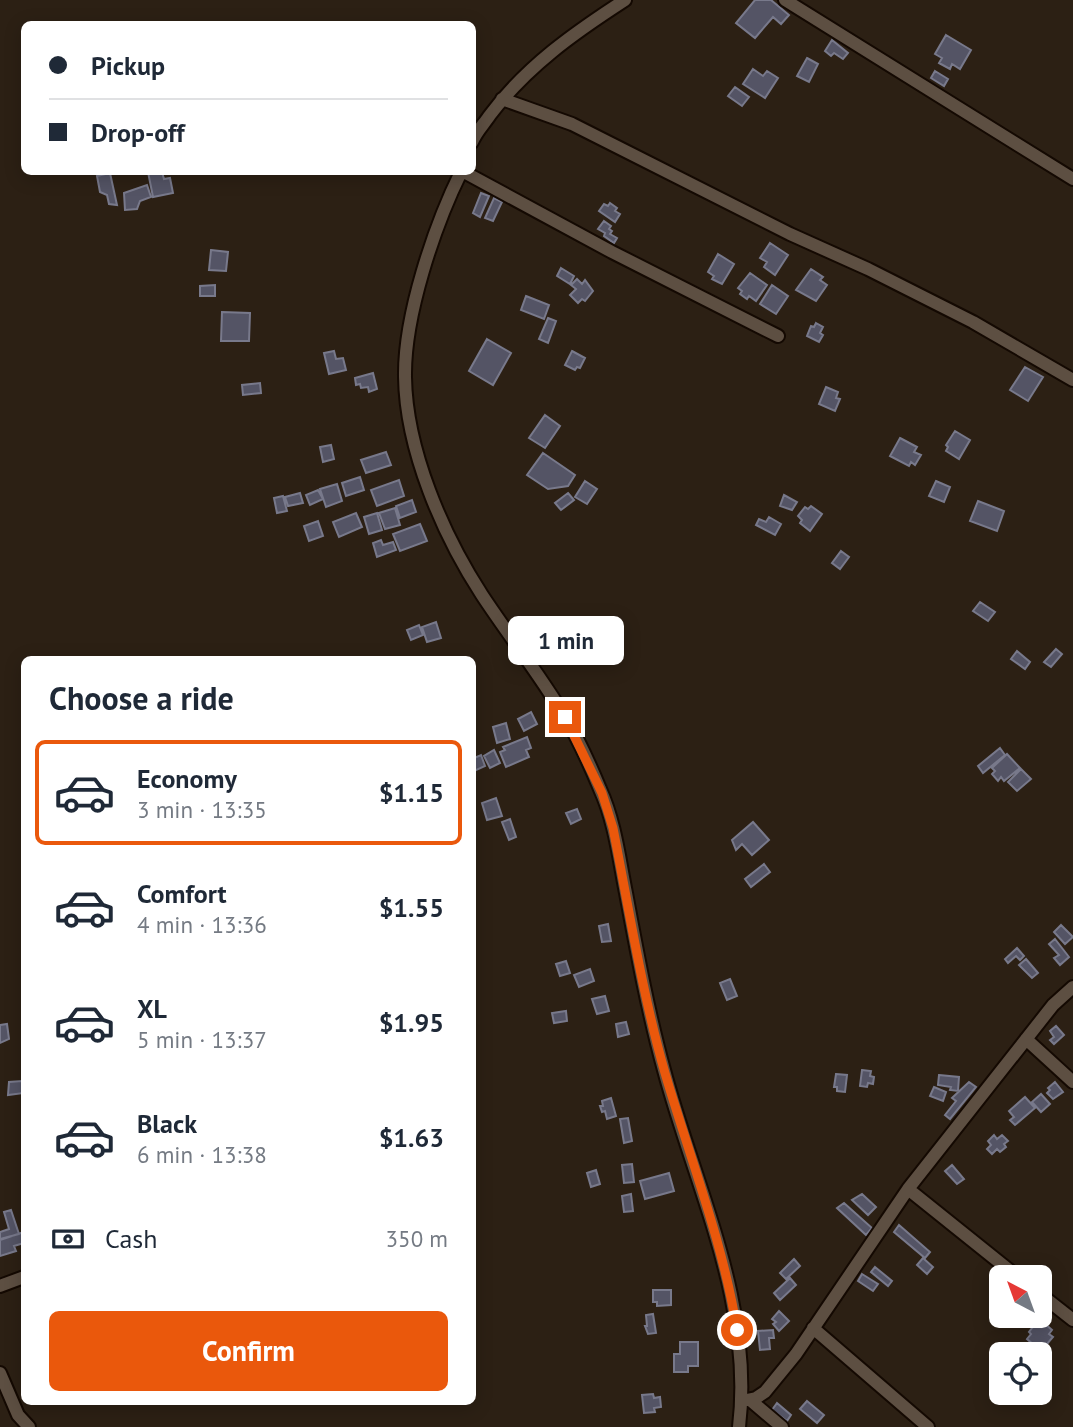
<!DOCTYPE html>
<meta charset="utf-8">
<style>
body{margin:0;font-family:"PT Sans",sans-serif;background:#f6f6f7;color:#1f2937;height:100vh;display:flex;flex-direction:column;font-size:26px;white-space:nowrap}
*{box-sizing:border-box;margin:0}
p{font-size:23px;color:#747a83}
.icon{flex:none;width:38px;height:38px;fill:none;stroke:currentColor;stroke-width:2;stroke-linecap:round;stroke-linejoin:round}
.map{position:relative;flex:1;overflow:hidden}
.side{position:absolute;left:21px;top:656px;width:455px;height:749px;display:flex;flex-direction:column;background:#fff;border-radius:10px;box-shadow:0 4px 18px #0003}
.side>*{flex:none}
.banner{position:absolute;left:21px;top:21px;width:455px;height:154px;border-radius:10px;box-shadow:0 4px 18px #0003;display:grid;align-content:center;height:154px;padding:0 28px;background:#fff}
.needle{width:46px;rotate:319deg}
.controls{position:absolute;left:989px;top:1265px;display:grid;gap:14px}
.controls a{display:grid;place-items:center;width:63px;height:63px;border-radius:10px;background:#fff;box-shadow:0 4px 18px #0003;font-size:35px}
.end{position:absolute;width:32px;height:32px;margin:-16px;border:9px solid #ea580c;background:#fff;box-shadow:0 0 0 4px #fff}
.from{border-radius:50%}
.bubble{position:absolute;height:49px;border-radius:10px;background:#fff;box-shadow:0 4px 18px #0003;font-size:23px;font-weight:700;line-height:49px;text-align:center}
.banner b{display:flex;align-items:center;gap:24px;height:66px;font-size:26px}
.banner b+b{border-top:2px solid #e0e1e3}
.banner i{width:18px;height:18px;background:#1f2937}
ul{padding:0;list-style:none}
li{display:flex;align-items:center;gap:21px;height:105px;margin:0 14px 10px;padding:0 14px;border:4px solid transparent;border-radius:10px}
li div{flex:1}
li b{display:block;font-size:26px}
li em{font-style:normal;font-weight:700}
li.current{border-color:#ea580c}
li>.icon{width:63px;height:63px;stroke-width:1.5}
h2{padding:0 28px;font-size:32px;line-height:84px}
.pay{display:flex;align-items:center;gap:18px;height:77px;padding:0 28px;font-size:26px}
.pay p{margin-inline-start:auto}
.button{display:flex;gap:14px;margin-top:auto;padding:14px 28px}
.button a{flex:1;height:80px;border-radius:10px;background:#ea580c;color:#fff;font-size:28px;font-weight:700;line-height:80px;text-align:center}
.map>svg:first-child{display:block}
</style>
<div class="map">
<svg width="1073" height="1427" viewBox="0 0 1073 1427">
<rect width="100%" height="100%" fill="#2c2014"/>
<path fill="#545465" stroke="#78798b" stroke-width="2" d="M755 0H771L789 15 781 24 773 17 755 38 736 23Z
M946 35 971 50 960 69 952 64 950 69 939 63 942 58 935 54Z
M832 40 848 53 843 59 834 53 831 56 825 51Z
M807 58 818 64 809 82 797 76Z
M753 69 763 76 767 71 778 78 765 98 743 84Z
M935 71 948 79 944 86 931 78Z
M735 87 749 97 742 106 728 96Z
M148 172H162L164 179 170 178 173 193 153 197Z
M110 173 117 205 109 204 107 195 100 192 97 176Z
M147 185 151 197 140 201 137 209 125 210 124 193Z
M481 193 489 196 480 217 473 213Z
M494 198 502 202 493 221 485 218Z
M610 203 617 208 615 211 620 214 615 222 599 211 604 204 608 206Z
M604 221 611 226 609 229 612 231 610 234 617 238 614 243 604 236 605 233 598 229Z
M770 243 788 255 775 275 764 267 767 262 760 258Z
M211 250 228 252 226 271 209 270Z
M718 254 734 264 722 284 712 279 714 276 708 272Z
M561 268 574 276 570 284 557 276Z
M811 269 823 277 820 280 827 285 816 301 796 290Z
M750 273 767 285 756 301 749 296 747 299 740 294 742 291 738 288Z
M577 279 582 284 585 280 593 291 585 301 582 299 578 303 570 295 576 289 571 285Z
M215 285V296H200V286Z
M772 285 788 296 776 314 760 304Z
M526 296 549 305 544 319 521 310Z
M222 312 250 313 249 341H221Z
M548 318 556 321 548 343 539 339Z
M816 323 823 327 820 333 823 335 819 342 807 336 811 326 814 327Z
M487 339 511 353 493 385 469 371Z
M334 351 336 359 343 358 346 370 329 374 324 353Z
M572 351 585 358 580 368 577 367 575 370 565 365Z
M1025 367 1043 377 1028 401 1010 390Z
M373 373 377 389 369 392 368 387 361 388 360 384 356 385 355 378Z
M260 383 261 393 243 395 242 385Z
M826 387 838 392 836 398 840 399 835 411 819 404Z
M545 415 560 426 545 448 529 438Z
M955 431 970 440 959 459 946 451 948 447 946 445Z
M900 438 917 447 914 452 921 455 915 465 911 462 909 466 890 456Z
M331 445 334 459 323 462 320 447Z
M386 452 391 465 366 473 361 460Z
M543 453 575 475 568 486 548 489 527 475Z
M360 477 364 490 346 496 342 483Z
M399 480 404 496 377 506 371 490Z
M585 481 597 489 587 504 575 497Z
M936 481 950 487 944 502 929 496Z
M337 484 342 501 326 507 320 489Z
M318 490 323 499 310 505 306 495Z
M300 493 303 503 288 506 285 497Z
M568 493 574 500 561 510 555 503Z
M784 495 797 502 792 510 780 506Z
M283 496 287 511 277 513 274 498Z
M412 500 416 512 400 518 396 506Z
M978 501 1004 511 997 531 970 521Z
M811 506 822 514 810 531 800 523 802 520 798 516 805 507 808 509Z
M395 508 400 525 385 529 379 513Z
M356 513 362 527 339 537 333 522Z
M377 513 382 530 369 534 364 517Z
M769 517 781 524 775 535 756 525 759 519 766 522Z
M318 521 323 536 309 541 304 526Z
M420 524 427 541 400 551 393 534Z
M381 540 383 545 393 542 396 550 377 557 373 543Z
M841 551 849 557 840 569 832 563Z
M980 602 995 612 988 621 973 611Z
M436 622 441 638 427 642 422 627Z
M419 625 423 635 411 640 407 630Z
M1056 649 1062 654 1051 667 1044 662Z
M1017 651 1030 662 1025 669 1011 659Z
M531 712 537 724 524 731 518 719Z
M506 723 510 739 497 743 493 727Z
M527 737 531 748 526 750 529 757 506 767 500 752 505 750 503 747Z
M1000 748 1005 755 983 773 978 766Z
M494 750 500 763 490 768 484 756Z
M1007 754 1020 768 1004 781 1001 777 998 781 992 774 995 771 992 768Z
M481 755 485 766 472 772V759Z
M1021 769 1031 779 1017 791 1008 782Z
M496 798 502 816 487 820 482 803Z
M577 809 581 819 571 824 566 813Z
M510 819 516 837 509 840 502 822Z
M753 822 769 840 752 855 742 844 736 850 732 840Z
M764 864 770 872 751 887 745 879Z
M608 924 611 941 602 942 599 926Z
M1061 925 1073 937 1065 944 1054 932Z
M1055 939 1069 957 1060 965 1054 958 1059 955 1049 944Z
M1017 948 1024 956 1020 960 1016 956 1008 963 1005 959Z
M1026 959 1038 973 1032 978 1019 965Z
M566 961 570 973 560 976 556 964Z
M590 969 594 981 579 987 574 975Z
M730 979 737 996 727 1000 720 983Z
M605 996 609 1011 597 1014 592 999Z
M566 1011 567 1021 554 1023 552 1013Z
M626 1022 629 1034 618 1037 616 1024Z
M7 1024 9 1039 0 1043V1025Z
M1056 1026 1064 1035 1054 1044 1050 1040 1054 1037 1050 1031Z
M862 1070 871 1071 870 1076 874 1077 873 1084 868 1083 867 1087 860 1086Z
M836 1074 847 1075 845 1092 837 1091V1087H834Z
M939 1075 959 1077 958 1091 950 1090 951 1087 938 1085Z
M22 1081 24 1093 8 1095 9 1082Z
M969 1082 976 1087 950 1119 945 1115 956 1101 952 1098Z
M1055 1082 1063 1092 1053 1099 1047 1093 1050 1090 1048 1088Z
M934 1087 946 1092 943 1101 930 1096Z
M1041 1094 1050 1104 1041 1112 1032 1102Z
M1025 1097 1035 1108 1015 1125 1010 1120 1014 1117 1009 1111Z
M611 1098 616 1116 607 1119 605 1111 602 1112 600 1106H603L602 1101Z
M628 1118 632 1141 624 1143 620 1119Z
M994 1135 997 1139 1002 1135 1008 1141 1004 1144 1006 1147 1000 1152 997 1149 992 1154 987 1149 991 1145 988 1141Z
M632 1164 634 1182 624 1183 622 1165Z
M952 1165 964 1179 957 1184 945 1171Z
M596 1170 600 1184 591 1187 587 1173Z
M669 1173 674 1191 645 1199 640 1181Z
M631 1194 633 1211 624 1212 622 1196Z
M862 1194 876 1207 868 1215 852 1200Z
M844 1203 872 1228 866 1235 837 1208Z
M11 1210 19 1234 0 1239V1232L9 1229 4 1212Z
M899 1225 930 1252 925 1258 894 1232Z
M24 1232V1243L14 1246 16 1251 0 1256V1240Z
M923 1258 933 1267 927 1274 917 1265Z
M794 1259 800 1266 786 1279 780 1273Z
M875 1267 892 1281 888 1286 871 1272Z
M862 1274 878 1284 873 1291 858 1281Z
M790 1278 796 1285 780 1300 774 1293Z
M653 1290H671V1305L657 1306V1302H653Z
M779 1311 789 1321 779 1331 773 1324 776 1322 772 1319Z
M653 1314 656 1333 648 1334 645 1326H647L646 1315Z
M1036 1323 1041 1327 1044 1323 1052 1330 1049 1334 1053 1337 1041 1351 1027 1339 1031 1334 1029 1332Z
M773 1330 774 1338H769L770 1349 760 1350 758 1331Z
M680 1342H698V1366H688V1372H674V1354H680Z
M653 1394 654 1398 660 1397 661 1407 654 1408 655 1412 644 1413 642 1395Z
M807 1401 824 1415 817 1423 800 1409Z
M777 1403 791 1415 787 1421 772 1410Z"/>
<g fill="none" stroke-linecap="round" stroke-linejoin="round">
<g stroke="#140902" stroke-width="16">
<path id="minor" d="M785 0 1073 179
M502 99 572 124 790 234 868 269 973 322 1073 380
M472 142C476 132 484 124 490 115 527 66 574 33 625 0
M461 172C434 227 404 316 405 377 406 450 443 535 482 595 509 636 540 675 565 717 579 740 590 765 600 789 615 822 619 858 626 893 637 952 648 1012 664 1070 695 1187 754 1303 739 1427
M464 172 612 252 778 336
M1026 1039 1073 1082
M908 1189 1019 1278
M0 1286 24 1277
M1040 1294 1073 1320
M813 1328 928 1427
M0 1373 18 1415 29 1427
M750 1400 782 1427
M742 1401 756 1398 765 1392 796 1354 908 1189 1053 1005 1073 987"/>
</g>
<use href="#minor" stroke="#5d4f42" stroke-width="12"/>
</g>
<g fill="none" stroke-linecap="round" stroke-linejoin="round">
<path stroke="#ea580c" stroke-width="9" d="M565 717 602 793 613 828C629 909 642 993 665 1073 690 1158 723 1242 737 1330"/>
</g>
</svg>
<div class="controls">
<a><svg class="needle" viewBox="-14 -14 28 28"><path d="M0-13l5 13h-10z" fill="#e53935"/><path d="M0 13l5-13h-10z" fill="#747a83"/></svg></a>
<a><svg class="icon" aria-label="locate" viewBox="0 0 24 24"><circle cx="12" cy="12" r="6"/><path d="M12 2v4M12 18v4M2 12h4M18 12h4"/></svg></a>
</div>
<i class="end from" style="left:737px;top:1330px"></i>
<i class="end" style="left:565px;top:717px"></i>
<div class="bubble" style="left:508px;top:616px;width:116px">1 min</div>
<div class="banner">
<b><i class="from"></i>Pickup</b>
<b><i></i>Drop-off</b>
</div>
<section class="side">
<h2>Choose a ride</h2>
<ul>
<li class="current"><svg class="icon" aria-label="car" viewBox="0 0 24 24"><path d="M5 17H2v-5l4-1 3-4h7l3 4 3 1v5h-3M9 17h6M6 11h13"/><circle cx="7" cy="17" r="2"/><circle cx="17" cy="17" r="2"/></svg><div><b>Economy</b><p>3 min · 13:35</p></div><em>$1.15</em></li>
<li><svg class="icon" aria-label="car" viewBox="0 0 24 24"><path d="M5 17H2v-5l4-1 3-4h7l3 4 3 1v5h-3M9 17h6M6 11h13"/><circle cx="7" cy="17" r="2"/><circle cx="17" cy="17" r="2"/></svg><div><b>Comfort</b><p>4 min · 13:36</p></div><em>$1.55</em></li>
<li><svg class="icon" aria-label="car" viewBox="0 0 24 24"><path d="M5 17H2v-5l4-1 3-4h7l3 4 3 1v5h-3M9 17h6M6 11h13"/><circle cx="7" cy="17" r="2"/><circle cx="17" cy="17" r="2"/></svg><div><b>XL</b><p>5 min · 13:37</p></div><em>$1.95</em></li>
<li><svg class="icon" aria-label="car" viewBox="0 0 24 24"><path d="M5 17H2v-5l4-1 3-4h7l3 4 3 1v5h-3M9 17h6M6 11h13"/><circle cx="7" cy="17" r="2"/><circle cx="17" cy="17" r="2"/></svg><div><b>Black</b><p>6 min · 13:38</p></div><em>$1.63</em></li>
</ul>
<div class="pay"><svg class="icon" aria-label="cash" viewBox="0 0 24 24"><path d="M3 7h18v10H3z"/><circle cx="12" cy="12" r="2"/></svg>Cash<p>350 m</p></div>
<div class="button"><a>Confirm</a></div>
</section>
</div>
